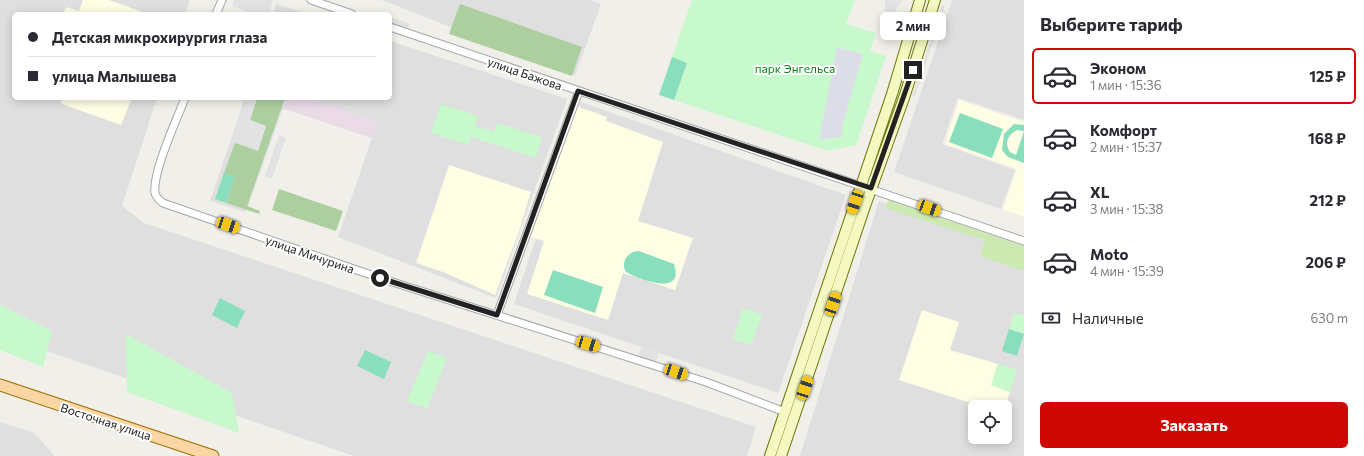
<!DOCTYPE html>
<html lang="ru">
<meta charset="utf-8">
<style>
body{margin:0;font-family:Commissioner,sans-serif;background:#f7f7f7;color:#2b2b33;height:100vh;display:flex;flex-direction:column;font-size:15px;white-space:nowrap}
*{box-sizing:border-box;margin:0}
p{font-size:13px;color:#7c7c81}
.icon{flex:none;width:22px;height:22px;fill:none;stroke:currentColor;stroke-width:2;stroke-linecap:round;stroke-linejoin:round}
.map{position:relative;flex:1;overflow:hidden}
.panel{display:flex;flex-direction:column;background:#fff;width:340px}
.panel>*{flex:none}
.hud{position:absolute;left:12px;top:12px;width:380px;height:88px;border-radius:6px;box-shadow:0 2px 10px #0003;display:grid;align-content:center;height:88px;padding:0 16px;background:#fff}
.tools{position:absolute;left:968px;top:400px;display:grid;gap:8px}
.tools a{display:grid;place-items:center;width:44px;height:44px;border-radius:6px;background:#fff;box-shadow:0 2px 10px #0003;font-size:20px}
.end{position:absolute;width:18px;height:18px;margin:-9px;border:5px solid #222;background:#fff;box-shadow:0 0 0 2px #fff}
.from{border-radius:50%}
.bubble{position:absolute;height:28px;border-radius:6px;background:#fff;box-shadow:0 2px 10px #0003;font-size:13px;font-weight:700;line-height:28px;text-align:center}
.car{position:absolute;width:12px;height:24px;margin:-12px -6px;border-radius:5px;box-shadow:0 0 3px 1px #0007;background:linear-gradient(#f5c518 24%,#345 0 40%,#f5c518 0 76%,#345 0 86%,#f5c518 0)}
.hud b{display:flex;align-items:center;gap:14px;height:38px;font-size:15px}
.hud b+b{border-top:1px solid #e1e1e2}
.hud i{width:10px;height:10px;background:#2b2b33}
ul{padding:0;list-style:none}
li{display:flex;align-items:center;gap:12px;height:56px;margin:0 8px 6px;padding:0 8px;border:2px solid transparent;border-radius:6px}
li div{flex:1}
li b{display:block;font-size:15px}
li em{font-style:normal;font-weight:700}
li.on{border-color:#ce0705}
li>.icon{width:36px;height:36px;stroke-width:1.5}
h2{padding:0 16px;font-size:18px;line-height:48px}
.pay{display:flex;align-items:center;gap:10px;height:44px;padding:0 16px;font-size:15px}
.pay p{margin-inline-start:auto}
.primary-button{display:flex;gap:8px;margin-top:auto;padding:8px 16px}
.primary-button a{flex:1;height:46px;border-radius:6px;background:#ce0705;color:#fff;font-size:16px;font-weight:700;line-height:46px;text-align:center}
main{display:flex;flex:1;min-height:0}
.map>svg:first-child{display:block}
</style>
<main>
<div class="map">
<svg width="1024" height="456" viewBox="0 0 1024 456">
<rect width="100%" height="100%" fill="#f1efe9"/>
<path fill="#dfdfdf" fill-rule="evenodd" d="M0 0H190L185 14H14V98H157L122 206 144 223 756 427 747 456H354L0 335Z
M382 0H591L601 4 575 76Z
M952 0H1024V120L958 98 942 144 1015 170 1001 209 894 172Z
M276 4 308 14H273Z
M390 41 567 99 496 298 338 237 372 138 283 108 246 212 210 201 245 98H390Z
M581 102 846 195 778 393 514 304Z
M879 201 1024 252V456H800ZM975 407H1005V437H975Z
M0 422 34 433 53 454V456H0Z"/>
<path fill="#eadbe7" d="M285 98H309L378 122 372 138 282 108Z"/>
<path fill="#fefee5" d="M83 0H109L148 14H63L66 7 79 11Z
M60 98H132L121 125 62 104Z
M959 100 1024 122V216L1003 210 1017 169 945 144Z
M576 106 607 117 606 121 663 142 638 221 693 238 675 290 623 273 608 320 527 294 544 241 531 237Z
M449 165 531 192 519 231 495 295 443 272 416 263Z
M922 310 959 322 950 350 998 364 991 385 1010 392 1005 407H983L899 380Z"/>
<path fill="#cce9b1" d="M888 200 1024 246V271L980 256 985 240 885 208Z"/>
<path fill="#adcf9f" d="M460 4 582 47 572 76 449 34Z
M257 98H285L247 206 260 211 259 214 226 203 235 177 224 173 235 143 258 150 266 126 250 120Z
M279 189 343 211 336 231 272 210Z"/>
<path fill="#c8f9cd" d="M692 0H855L846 24 876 33 870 51 886 56 856 145 828 151 674 100 687 63 672 57Z
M441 104 478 116 475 126 494 132 497 123 542 137 536 158 471 137 468 145 431 133Z
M0 305 52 331 43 367 0 350Z
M743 308 762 315 751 345 733 339Z
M1014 313 1024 316V334L1009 329Z
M126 334 232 393 239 433 127 392Z
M428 351 447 358 427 409 407 401Z
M998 364 1017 370 1010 392 991 385Z"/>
<path fill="#89debe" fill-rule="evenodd" d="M672 57 687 63 674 100 659 95Z
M960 113 1003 129 992 158 949 142Z
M1014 124 1024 125V163L1008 157 1002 150 1004 134ZM1017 130 1024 131 1016 155 1010 152C1004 142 1008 135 1017 130Z
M224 173 235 177 226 203 215 199Z
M639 251 674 264C685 297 640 280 626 272 620 262 628 251 639 251Z
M553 270 603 287 595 313 544 295Z
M220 298 245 311 237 328 212 315Z
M1009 329 1024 334 1017 356 1002 351Z
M365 350 391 362 384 379 357 366Z"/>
<path fill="#e2e2e2" d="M234 0H273L269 14H254L232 6Z
M885 0H902L893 14 885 11Z
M942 5 945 6 915 97 912 96Z
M390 17 410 24 407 31 390 25Z
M247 98H257L250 120 266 126 258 151 232 141Z
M279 135 286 138 272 179 265 176Z
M642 346 659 352 655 365 637 359Z"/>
<path fill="#dddde7" d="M837 47 863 54 842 126V137L819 140Z"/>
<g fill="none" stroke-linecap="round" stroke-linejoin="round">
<g stroke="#a6a6a6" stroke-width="9">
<path id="minor" d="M311 0 352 14
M216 14 222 0
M390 27 1024 241
M185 98C177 119 152 173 155 193 156 197 159 200 163 203L380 278 706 382 785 412
M497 315 579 91"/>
</g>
<g stroke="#6c7908" stroke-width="12">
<path id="secondary" d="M770 456 892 94 920 0
M781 456 865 206 904 98 935 0"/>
</g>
<g stroke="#9b6a04" stroke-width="13">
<path id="primary" d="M0 385 213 456"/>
</g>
<use href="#minor" stroke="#fff" stroke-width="7"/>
<use href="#secondary" stroke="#f5f8c0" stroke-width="10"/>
<use href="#primary" stroke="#fad6a5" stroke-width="11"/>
</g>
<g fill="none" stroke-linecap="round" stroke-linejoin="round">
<path stroke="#222" stroke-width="5" d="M380 278 497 315 578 91 871 188 913 70"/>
</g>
<g text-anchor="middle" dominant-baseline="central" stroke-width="4" stroke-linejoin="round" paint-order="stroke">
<g font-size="12" fill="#0f8019" stroke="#fff">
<text x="795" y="68">парк Энгельса</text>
</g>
<g font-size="12" fill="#222" stroke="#fff">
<text transform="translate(525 73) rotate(19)">улица Бажова</text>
<text transform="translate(310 254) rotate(19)">улица Мичурина</text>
<text transform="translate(106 421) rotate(18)">Восточная улица</text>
</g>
</g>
</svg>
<div class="tools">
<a><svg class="icon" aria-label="locate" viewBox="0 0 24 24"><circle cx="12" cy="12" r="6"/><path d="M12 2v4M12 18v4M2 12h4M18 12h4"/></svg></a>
</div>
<i class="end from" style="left:380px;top:278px"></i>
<i class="end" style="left:913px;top:70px"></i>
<div class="bubble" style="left:880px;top:12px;width:66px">2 мин</div>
<i class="car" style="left:855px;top:202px;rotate:199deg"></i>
<i class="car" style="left:929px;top:208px;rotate:110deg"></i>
<i class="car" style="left:228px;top:225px;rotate:109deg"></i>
<i class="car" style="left:833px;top:304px;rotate:19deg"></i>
<i class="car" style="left:588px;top:344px;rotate:107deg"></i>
<i class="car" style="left:676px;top:372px;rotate:108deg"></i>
<i class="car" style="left:805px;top:388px;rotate:19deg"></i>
<div class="hud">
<b><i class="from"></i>Детская микрохирургия глаза</b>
<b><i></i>улица Малышева</b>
</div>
</div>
<section class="panel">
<h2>Выберите тариф</h2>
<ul>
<li class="on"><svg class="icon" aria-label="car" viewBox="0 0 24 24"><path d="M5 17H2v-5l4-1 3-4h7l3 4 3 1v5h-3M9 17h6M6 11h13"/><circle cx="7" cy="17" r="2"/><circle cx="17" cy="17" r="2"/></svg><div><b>Эконом</b><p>1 мин · 15:36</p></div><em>125 ₽</em></li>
<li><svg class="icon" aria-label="car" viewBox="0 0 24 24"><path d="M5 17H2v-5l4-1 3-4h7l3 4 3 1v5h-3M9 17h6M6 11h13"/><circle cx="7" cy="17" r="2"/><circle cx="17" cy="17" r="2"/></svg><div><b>Комфорт</b><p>2 мин · 15:37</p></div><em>168 ₽</em></li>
<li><svg class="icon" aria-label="car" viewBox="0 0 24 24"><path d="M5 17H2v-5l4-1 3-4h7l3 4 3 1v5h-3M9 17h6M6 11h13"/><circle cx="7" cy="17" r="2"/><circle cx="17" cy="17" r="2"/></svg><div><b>XL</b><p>3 мин · 15:38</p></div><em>212 ₽</em></li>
<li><svg class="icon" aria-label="car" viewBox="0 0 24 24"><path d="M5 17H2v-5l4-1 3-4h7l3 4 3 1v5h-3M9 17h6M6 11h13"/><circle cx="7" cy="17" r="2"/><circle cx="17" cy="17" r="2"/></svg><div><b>Moto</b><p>4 мин · 15:39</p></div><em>206 ₽</em></li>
</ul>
<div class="pay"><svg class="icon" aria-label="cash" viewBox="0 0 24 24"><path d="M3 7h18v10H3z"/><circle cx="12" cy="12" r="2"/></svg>Наличные<p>630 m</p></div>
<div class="primary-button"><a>Заказать</a></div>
</section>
</main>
